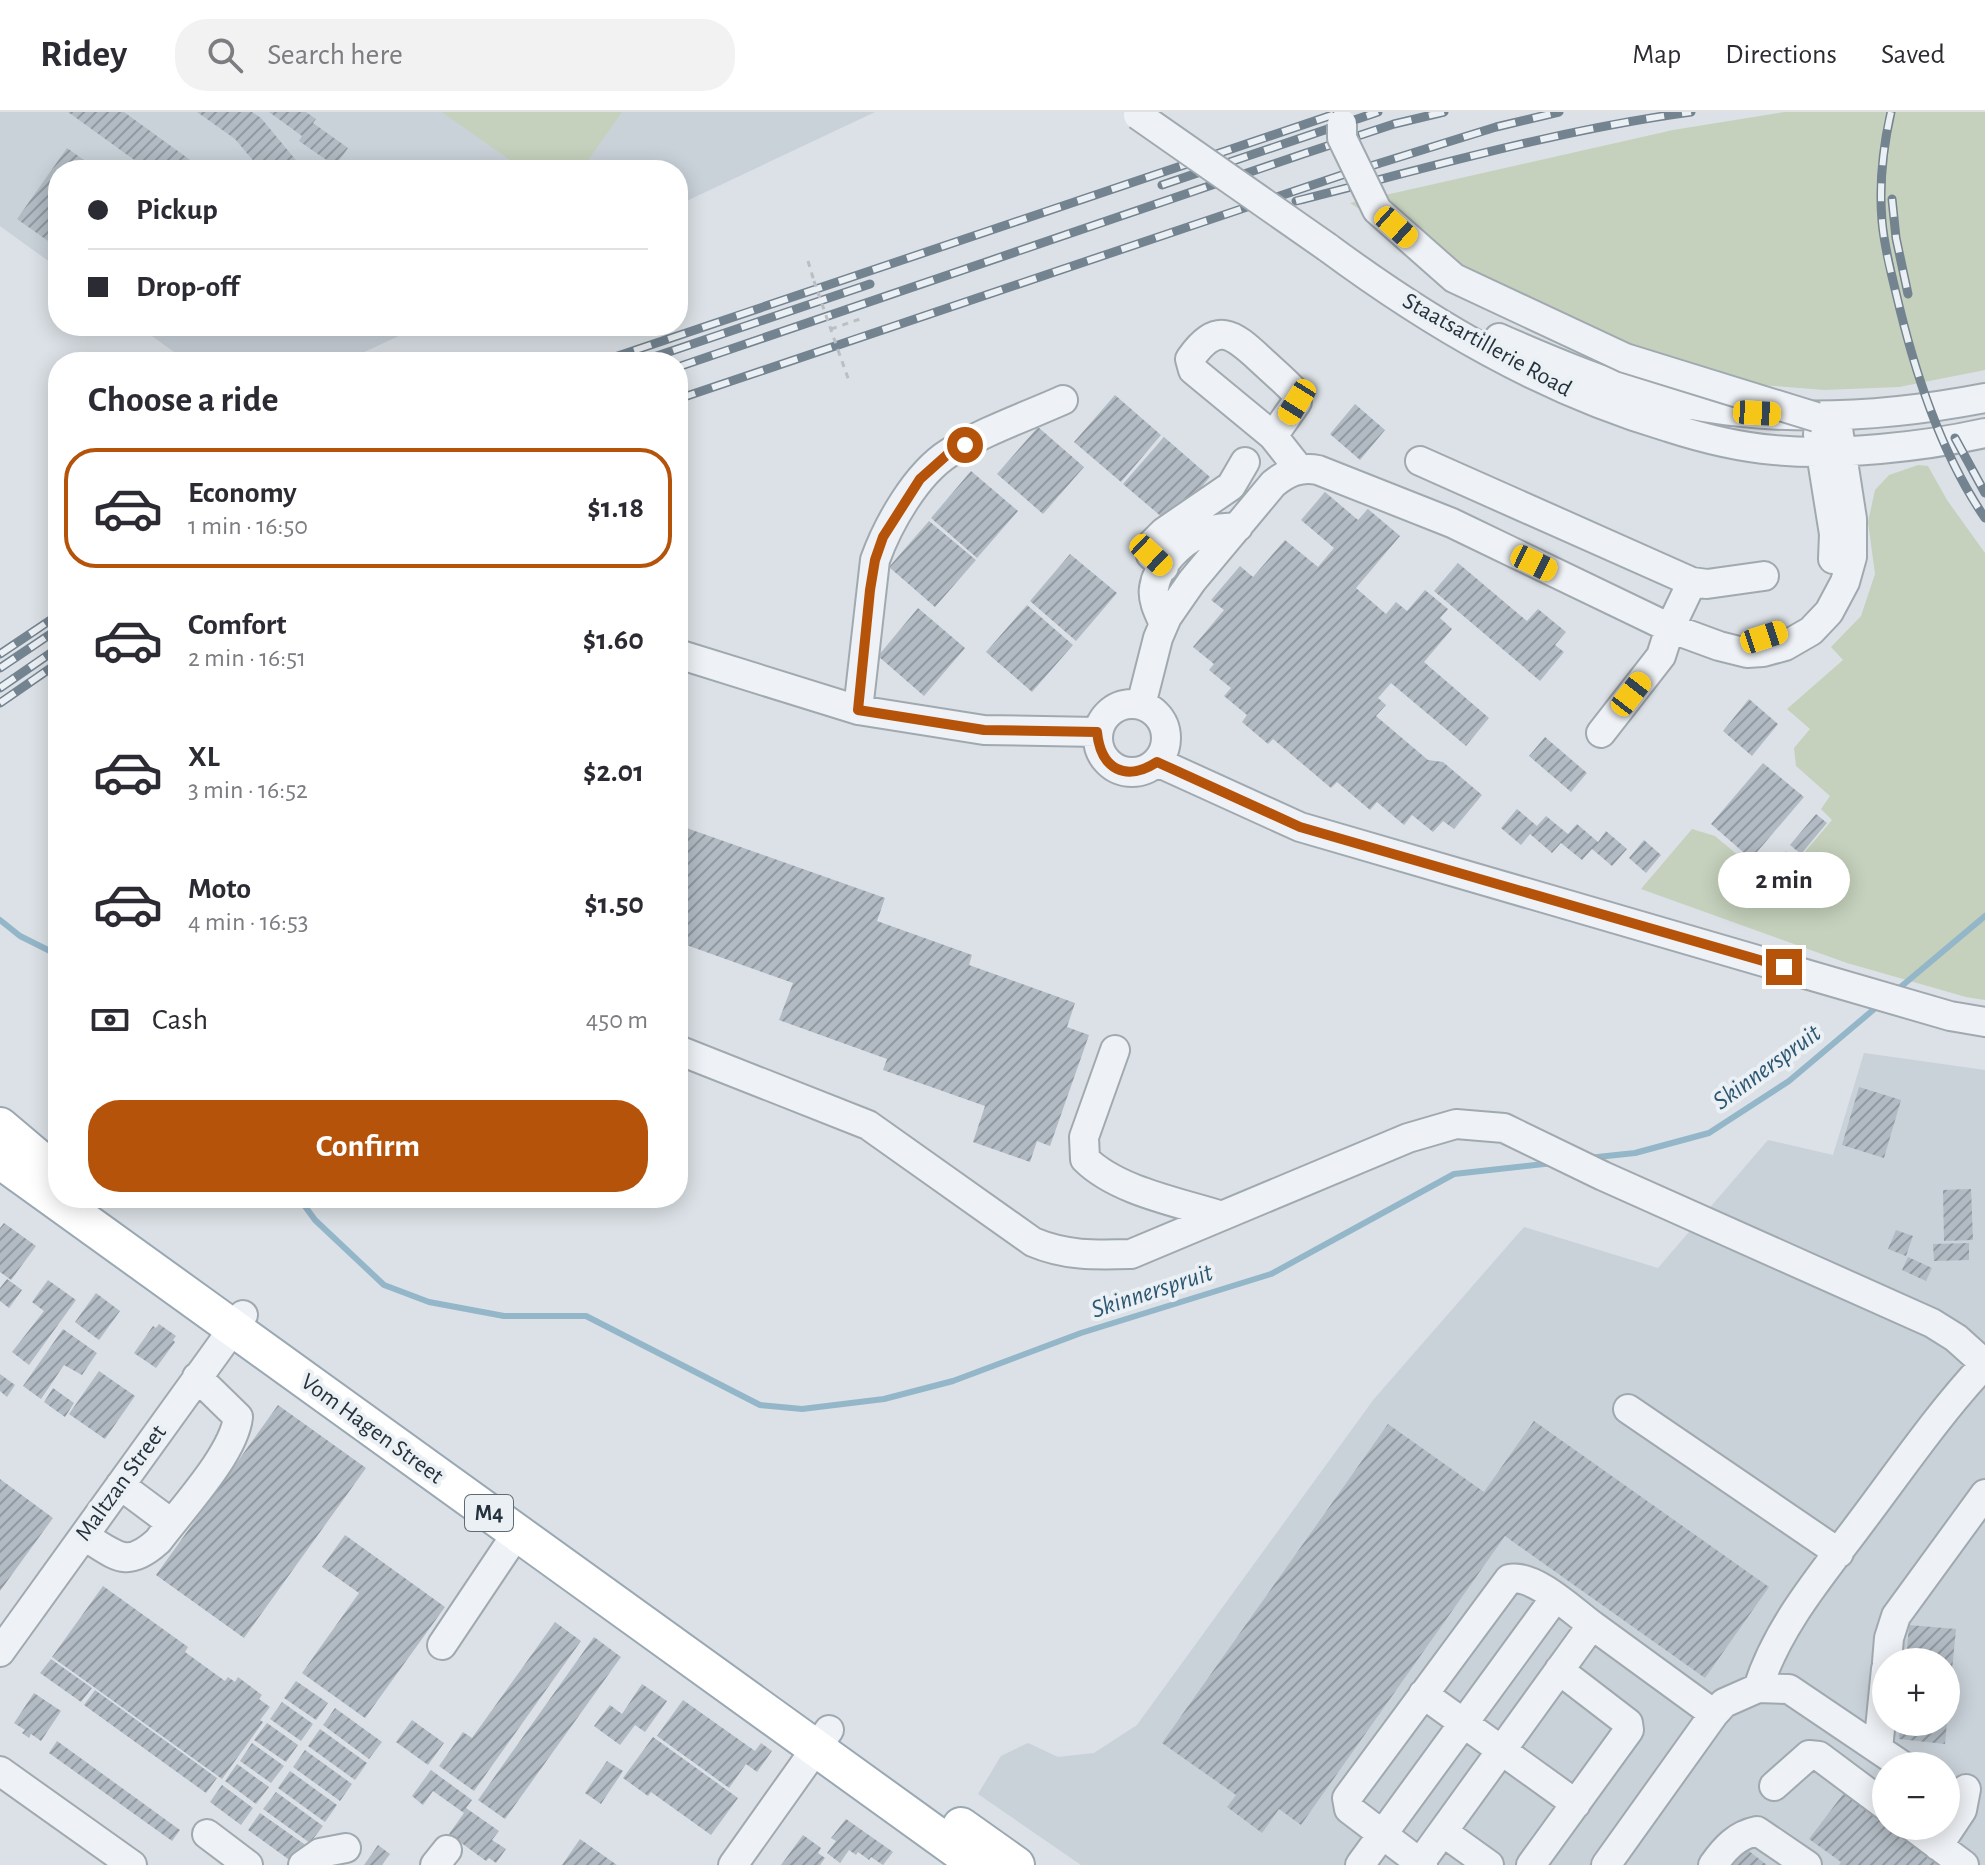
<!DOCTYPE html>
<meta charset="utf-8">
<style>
body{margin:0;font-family:"Alegreya Sans",sans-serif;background:#f2f2f3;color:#2b2b33;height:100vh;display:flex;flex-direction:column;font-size:30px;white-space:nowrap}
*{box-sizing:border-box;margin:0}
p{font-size:26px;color:#7c7c81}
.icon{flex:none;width:44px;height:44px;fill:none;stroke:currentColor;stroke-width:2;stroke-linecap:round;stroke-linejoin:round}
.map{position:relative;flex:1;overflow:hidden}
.drawer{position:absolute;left:48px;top:240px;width:640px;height:856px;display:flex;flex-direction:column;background:#fff;border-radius:32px;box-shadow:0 4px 20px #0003}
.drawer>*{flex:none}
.banner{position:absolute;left:48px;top:48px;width:640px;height:176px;border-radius:32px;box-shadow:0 4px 20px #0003;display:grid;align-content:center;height:176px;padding:0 40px;background:#fff}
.buttons{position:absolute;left:1872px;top:1536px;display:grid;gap:16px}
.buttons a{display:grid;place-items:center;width:88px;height:88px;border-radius:50%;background:#fff;box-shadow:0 4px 20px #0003;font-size:40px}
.end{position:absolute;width:36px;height:36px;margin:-18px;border:10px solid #b45309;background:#fff;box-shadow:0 0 0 4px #fff}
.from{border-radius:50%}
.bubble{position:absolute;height:56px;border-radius:28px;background:#fff;box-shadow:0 4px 20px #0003;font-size:26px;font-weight:700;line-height:56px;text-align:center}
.car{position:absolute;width:24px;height:48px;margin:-24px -12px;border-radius:10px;box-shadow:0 0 6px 2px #0007;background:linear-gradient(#f5c518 24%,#345 0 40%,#f5c518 0 76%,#345 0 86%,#f5c518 0)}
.banner b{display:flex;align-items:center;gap:28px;height:76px;font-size:30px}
.banner b+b{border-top:2px solid #e1e1e2}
.banner i{width:20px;height:20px;background:#2b2b33}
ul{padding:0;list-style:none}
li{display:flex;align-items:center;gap:24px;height:120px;margin:0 16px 12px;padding:0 24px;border:4px solid transparent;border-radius:32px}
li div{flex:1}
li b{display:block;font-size:30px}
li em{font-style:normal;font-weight:700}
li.on{border-color:#b45309}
li>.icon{width:72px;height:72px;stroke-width:1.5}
h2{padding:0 40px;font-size:36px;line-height:96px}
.pay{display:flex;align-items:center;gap:20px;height:88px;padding:0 40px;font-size:30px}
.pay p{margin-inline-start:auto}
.button{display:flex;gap:16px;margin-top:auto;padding:16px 40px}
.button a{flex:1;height:92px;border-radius:32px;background:#b45309;color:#fff;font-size:32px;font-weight:700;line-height:92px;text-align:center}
header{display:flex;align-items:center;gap:48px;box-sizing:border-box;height:112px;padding:0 40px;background:#fff;border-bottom:2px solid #e1e1e2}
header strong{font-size:38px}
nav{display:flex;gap:44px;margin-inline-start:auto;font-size:28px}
.search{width:560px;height:72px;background:#f2f2f3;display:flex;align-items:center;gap:20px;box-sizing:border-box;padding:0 28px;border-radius:32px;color:#7c7c81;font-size:30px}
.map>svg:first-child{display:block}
</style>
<header>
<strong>Ridey</strong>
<div class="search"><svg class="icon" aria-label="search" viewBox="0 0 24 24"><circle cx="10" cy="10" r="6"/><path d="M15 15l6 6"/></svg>Search here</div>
<nav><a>Map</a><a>Directions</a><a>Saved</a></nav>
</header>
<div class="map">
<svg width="1985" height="1753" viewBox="0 0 1985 1753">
<defs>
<pattern id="building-hatch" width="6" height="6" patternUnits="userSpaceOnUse" patternTransform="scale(2)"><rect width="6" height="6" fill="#b2bbc3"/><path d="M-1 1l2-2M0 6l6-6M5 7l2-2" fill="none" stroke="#9199a0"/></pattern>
</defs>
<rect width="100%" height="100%" fill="#dbe1e6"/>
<path fill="#c9d1d9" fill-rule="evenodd" d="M0 0H875L678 93V58H58V156L0 114Z
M138 214H420L343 250H188Z
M1864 941 1985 958V1753H1081L978 1682 1001 1644 1028 1631 1058 1645 1094 1641 1137 1613 1374 1287 1524 1115 1658 1156 1768 1028 1833 1043ZM1886 1550H1946V1610H1886ZM1886 1654H1946V1714H1886Z"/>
<path fill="#c5d1bc" d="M442 0H622L581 58H524Z
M1784 0H1985V258L1899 275 1824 278 1749 272 1675 256 1463 163 1350 91 1673 18Z
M1918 353 1928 354 1947 388 1985 441V888L1966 885 1847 851 1641 777 1692 717 1715 724 1763 764 1786 739 1798 748 1832 708 1821 697 1830 684 1796 654 1794 636 1810 617 1787 597 1843 548 1831 535 1861 504 1875 462 1868 410 1875 378 1889 363Z"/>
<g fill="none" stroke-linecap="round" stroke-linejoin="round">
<path stroke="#94b6c9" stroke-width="6" d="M0 808 20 824 58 843
M1897 878 1985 804
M1588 1046 1635 1041 1709 1021 1789 969 1879 893
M299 1086 315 1108 384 1173 429 1190 504 1204H586L760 1293 802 1297 884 1287 953 1269 1081 1221 1271 1162 1454 1062 1553 1051"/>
</g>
<path fill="url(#building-hatch)" d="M68 0H124L204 58H148Z
M197 0H252L261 6 304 58H261L235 27Z
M269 0H306L316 7 313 11 348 36 335 54 299 29 302 24Z
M67 36 98 58H58V136L17 107Z
M1115 283 1161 323 1121 370 1074 330Z
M1355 292 1385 318 1360 348 1330 322Z
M1038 315 1084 355 1043 402 997 362Z
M1164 325 1210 365 1170 412 1123 372Z
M971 359 1018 399 977 446 931 406Z
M1325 380 1358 408 1368 397 1400 424 1356 476 1386 502 1396 490 1407 499 1425 478 1448 497 1440 506 1452 517 1424 550 1489 606 1466 634 1391 571 1378 586 1386 593 1376 604 1428 648 1443 650 1482 683 1454 717 1443 709 1433 720 1412 703 1404 713 1377 690 1370 698 1337 670 1331 676 1273 627 1268 632 1242 610 1247 603 1224 584 1231 576 1209 558 1214 552 1193 535 1224 498 1211 488 1240 454 1253 465 1285 428 1318 455 1334 436 1301 408Z
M929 409 976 448 935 495 889 455Z
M1070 442 1117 481 1076 529 1030 489Z
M1458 451 1527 509 1538 497 1566 520 1555 533 1564 540 1540 569 1434 479Z
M1027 493 1073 533 1032 580 986 540Z
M918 496 965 536 924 584 878 544Z
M1749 587 1778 612 1752 644 1723 619Z
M1545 625 1587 661 1571 680 1529 644Z
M1763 651 1804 685 1751 747 1711 712Z
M1517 697 1537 714 1546 704 1568 722 1577 712 1598 730 1606 719 1627 737 1612 754 1592 737 1582 748 1561 731 1552 741 1530 722 1521 733 1501 716Z
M1816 702 1827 711 1801 742 1790 733Z
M678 713 885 786 877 809 972 843 969 853 1075 891 1067 915 1089 923 1050 1034 1037 1029 1030 1050 973 1030 985 994 883 958 887 947 779 908 793 871 678 830Z
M1644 728 1661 743 1646 761 1629 746Z
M1859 975 1901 988 1884 1046 1842 1033Z
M1971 1077 1973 1128 1944 1129 1943 1078Z
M4 1111 36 1134 11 1168 0 1160V1116Z
M1896 1118 1913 1124 1906 1144 1888 1137Z
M1969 1131V1148L1934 1149 1933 1132Z
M1908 1145 1932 1156 1926 1169 1902 1158Z
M7 1167 22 1178 9 1196 0 1189V1176Z
M48 1168 76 1188 29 1253 12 1240 44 1199 32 1190Z
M96 1181 120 1199 99 1228 75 1210Z
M159 1212 176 1224 173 1228 175 1230 156 1256 134 1241 153 1214 156 1216Z
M63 1217 97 1241 82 1263 64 1253 41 1287 23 1274Z
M99 1259 135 1284 105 1327 69 1302Z
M0 1262 15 1273 7 1285 0 1279Z
M53 1276 74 1291 65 1305 44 1290Z
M278 1293 366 1356 244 1526 156 1463Z
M1534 1309 1769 1475 1705 1566 1505 1424 1301 1713 1279 1697 1262 1721 1227 1695 1236 1683 1162 1631 1388 1312 1484 1380Z
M0 1367 53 1406 0 1479Z
M345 1423 445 1495 365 1606 302 1561 359 1481 322 1455Z
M103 1474 188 1535 185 1540 225 1569 228 1565 235 1570 238 1565 262 1583 259 1587 270 1595 260 1608 263 1610 222 1667 52 1545Z
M555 1510 581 1529 474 1679 439 1654 463 1620 472 1626Z
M1909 1513 1956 1517 1948 1600H1946V1550H1906Z
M594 1525 621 1545 505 1707 478 1688Z
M51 1547 92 1576 81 1590 40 1561Z
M296 1569 328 1591 316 1608 284 1586Z
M642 1572 667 1589 645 1620 635 1613 620 1633 594 1614 610 1593 622 1602Z
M95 1578 217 1666 206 1681 84 1593Z
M34 1581 61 1599 41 1629 31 1622 29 1626 22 1621 25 1618 14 1611Z
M683 1588 755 1639 761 1631 772 1639 757 1660 746 1652 729 1676 657 1624Z
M282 1590 313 1612 301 1629 270 1607Z
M335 1596 382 1630 369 1647 323 1613Z
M412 1608 444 1631 428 1653 396 1630Z
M1900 1610H1947L1945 1632 1899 1627Z
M267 1611 298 1633 286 1650 254 1628Z
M320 1617 367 1651 355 1668 308 1634Z
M653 1625 738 1686 711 1723 651 1680 648 1684 623 1666Z
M57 1629 180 1718 172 1729 49 1641Z
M252 1631 284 1654 271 1671 240 1649Z
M305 1638 352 1672 340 1689 293 1655Z
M607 1649 623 1659 601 1692 585 1681Z
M237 1652 269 1675 256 1692 225 1669Z
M431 1658 472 1688 466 1696 499 1719 492 1728 506 1737 496 1751 489 1746 486 1749 449 1722 464 1701 433 1679 423 1693 412 1684Z
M290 1659 337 1693 325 1710 278 1676Z
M222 1673 253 1696 241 1713 210 1690Z
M1847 1677 1886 1706V1714H1897L1949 1753H1839L1841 1750 1809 1727Z
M276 1680 323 1714 310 1731 263 1697Z
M260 1701 307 1734 295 1752 248 1718Z
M846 1707 893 1740 883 1753 871 1745 869 1748 858 1740 856 1743 849 1738 840 1751 827 1741 836 1729 831 1726Z
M803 1723 821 1736 818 1741 825 1746 820 1753H781Z
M580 1727 617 1753H562Z
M378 1733 390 1742 382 1753H364Z
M1745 1736 1767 1753H1732Z"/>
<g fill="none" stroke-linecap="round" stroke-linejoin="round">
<g stroke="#a1a9b0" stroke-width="32">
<path id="minor" d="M1327 135C1431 212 1543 278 1668 315 1702 326 1738 335 1774 338 1838 344 1922 335 1985 321
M1499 226C1544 246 1589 265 1635 279 1748 313 1871 308 1985 286
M1818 322 1834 422 1833 447
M1273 324 1297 290V282C1286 270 1273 259 1260 247 1232 221 1217 209 1190 247L1193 258 1273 324 1299 357
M1420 349 1692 470 1707 472 1764 464
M1164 455 1151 443 1152 432 1164 420 1231 374 1245 350
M1164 512C1159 501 1152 488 1154 476 1157 453 1181 430 1201 421 1212 416 1226 416 1238 415
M678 542 858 598 984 618 1097 620
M1098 626a34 34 0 1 1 68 0a34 34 0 1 1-68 0Z
M1141 593 1158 526 1167 505 1192 469 1273 372C1286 361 1300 354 1318 358L1452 411 1670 516 1719 534 1747 541 1763 540 1785 534 1811 519 1829 500 1845 470 1852 445V407L1836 304
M858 598 875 448C888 412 916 362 949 341 984 319 1025 305 1063 288
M1601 621 1661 544 1670 516 1692 470
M1157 650 1300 715 1950 904 1985 910
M678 938 868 1013 1033 1130C1066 1144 1095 1143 1131 1142L1408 1026 1456 1012 1504 1016 1603 1064 1932 1211 1956 1226 1985 1252
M1115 938 1084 1025 1085 1047C1117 1079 1178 1090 1222 1104
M1628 1297 1839 1441
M120 1373 171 1411
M84 1424C116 1443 126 1458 158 1429 181 1398 234 1342 238 1305L197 1265
M442 1533 517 1421
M0 1540 243 1203
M1887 1550 1889 1526 1896 1504 1985 1382
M1758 1576C1778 1512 1825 1459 1864 1406 1903 1354 1940 1300 1985 1252
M1423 1582 1576 1692
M1878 1637 1886 1557
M0 1659 132 1753
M1774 1674 1809 1643 1819 1644 1886 1694
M1912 1714 1964 1753
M1443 1720 1489 1753
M207 1722 248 1753
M1938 1734 1962 1698 1966 1677
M303 1753 320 1741 346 1736
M435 1753 447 1738
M733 1753 829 1618
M1360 1753 1555 1486
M1419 1753 1420 1751 1349 1697 1347 1686 1509 1467C1533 1461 1572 1498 1592 1513
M1423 1753 1420 1751 1592 1513 1714 1602
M1531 1753 1629 1618 1628 1611 1559 1558
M1606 1753 1714 1602 1724 1591 1758 1576 1789 1577 1903 1654
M1713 1753C1725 1736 1737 1723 1757 1719L1807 1753"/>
</g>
<g stroke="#9aa8b3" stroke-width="40">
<path id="major" d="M0 1014 58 1063
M0 1048 978 1753
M961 1714 1016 1753"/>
</g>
<path stroke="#babfc5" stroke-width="3" stroke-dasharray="6 6" stroke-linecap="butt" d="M808 149 814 169
M831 217 863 206
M838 238 849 269"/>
<use href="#minor" stroke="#eef1f5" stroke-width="28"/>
<use href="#major" stroke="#fff" stroke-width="36"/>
<g stroke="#748390" stroke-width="9">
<path id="rail" d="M1891 0C1883 35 1879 73 1882 109 1884 133 1890 157 1896 181 1914 258 1940 340 1985 406
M1162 73 1378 0
M1892 87 1896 126 1908 182
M1296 89C1427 56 1557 18 1691 0
M600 250 1341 0
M639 250 870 172
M678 255 1303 42 1394 12 1444 0
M678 287 1345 62 1496 15 1559 0
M1955 326 1985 381
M0 542 58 503
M0 556 58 517
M0 576 58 536
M0 591 58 551"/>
</g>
<use href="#rail" stroke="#ebf0f4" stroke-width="6" stroke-dasharray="18" stroke-linecap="butt"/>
<g stroke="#a1a9b0" stroke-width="32" stroke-linecap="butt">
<path id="minor-bridge" d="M1138 3 1327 135
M1342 12V26L1377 98 1454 166 1625 246 1816 305"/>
</g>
<path stroke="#babfc5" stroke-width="3" stroke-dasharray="6 6" stroke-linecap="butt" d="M814 169 838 238"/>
<use href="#minor-bridge" stroke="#eef1f5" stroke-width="28"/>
</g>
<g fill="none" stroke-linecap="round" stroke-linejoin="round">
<path stroke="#b45309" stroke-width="10" d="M965 333 948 342 920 367 883 425 875 448 870 478 858 598 984 618 1097 620C1101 658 1126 670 1157 650L1300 715 1784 855"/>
</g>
<g text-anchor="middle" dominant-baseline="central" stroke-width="8" stroke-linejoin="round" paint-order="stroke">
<rect fill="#ebf0f4" stroke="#606a74" stroke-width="2" x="465" y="1383" width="48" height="36" rx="6"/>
<g font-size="22" font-weight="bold" fill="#25313d">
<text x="489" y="1401">M4</text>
</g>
<g font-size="24" fill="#25313d" stroke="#ebf0f4">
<text transform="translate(1487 233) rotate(29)">Staatsartillerie Road</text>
<text transform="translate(372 1317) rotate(36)">Vom Hagen Street</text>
<text transform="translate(121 1371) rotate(-54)">Maltzan Street</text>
</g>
<g font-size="26" font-style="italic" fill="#2e5772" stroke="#ebf0f4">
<text transform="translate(1767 955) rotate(-36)">Skinnerspruit</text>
<text transform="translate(1152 1179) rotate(-18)">Skinnerspruit</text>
</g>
</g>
</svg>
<div class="buttons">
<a>+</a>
<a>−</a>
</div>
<i class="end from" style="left:965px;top:333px"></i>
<i class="end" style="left:1784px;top:855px"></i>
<div class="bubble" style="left:1718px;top:740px;width:132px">2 min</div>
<i class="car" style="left:1396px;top:115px;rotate:132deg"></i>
<i class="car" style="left:1297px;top:290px;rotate:212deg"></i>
<i class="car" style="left:1757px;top:301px;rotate:93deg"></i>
<i class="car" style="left:1151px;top:443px;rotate:133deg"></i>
<i class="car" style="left:1534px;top:451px;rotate:116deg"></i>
<i class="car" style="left:1764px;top:525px;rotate:72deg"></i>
<i class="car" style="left:1631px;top:582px;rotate:38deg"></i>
<div class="banner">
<b><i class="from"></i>Pickup</b>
<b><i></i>Drop-off</b>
</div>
<section class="drawer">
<h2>Choose a ride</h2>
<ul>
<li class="on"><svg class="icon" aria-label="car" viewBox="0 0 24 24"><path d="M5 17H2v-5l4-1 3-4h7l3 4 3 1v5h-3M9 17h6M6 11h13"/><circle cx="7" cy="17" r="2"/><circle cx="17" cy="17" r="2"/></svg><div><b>Economy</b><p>1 min · 16:50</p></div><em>$1.18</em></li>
<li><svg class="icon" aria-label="car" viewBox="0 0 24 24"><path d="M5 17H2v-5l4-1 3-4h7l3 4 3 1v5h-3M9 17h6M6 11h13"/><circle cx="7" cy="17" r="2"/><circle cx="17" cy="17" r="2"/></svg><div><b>Comfort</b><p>2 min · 16:51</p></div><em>$1.60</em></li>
<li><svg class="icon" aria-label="car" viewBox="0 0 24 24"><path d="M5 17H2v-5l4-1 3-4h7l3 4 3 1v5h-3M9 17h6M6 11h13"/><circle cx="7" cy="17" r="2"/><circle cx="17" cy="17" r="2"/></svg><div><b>XL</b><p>3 min · 16:52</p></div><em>$2.01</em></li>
<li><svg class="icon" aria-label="car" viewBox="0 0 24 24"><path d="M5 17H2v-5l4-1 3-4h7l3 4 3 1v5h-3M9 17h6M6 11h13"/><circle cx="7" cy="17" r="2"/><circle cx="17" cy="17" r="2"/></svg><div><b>Moto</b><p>4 min · 16:53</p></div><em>$1.50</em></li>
</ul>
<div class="pay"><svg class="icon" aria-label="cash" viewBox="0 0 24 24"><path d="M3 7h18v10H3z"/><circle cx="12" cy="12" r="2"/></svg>Cash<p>450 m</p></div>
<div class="button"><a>Confirm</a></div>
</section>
</div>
